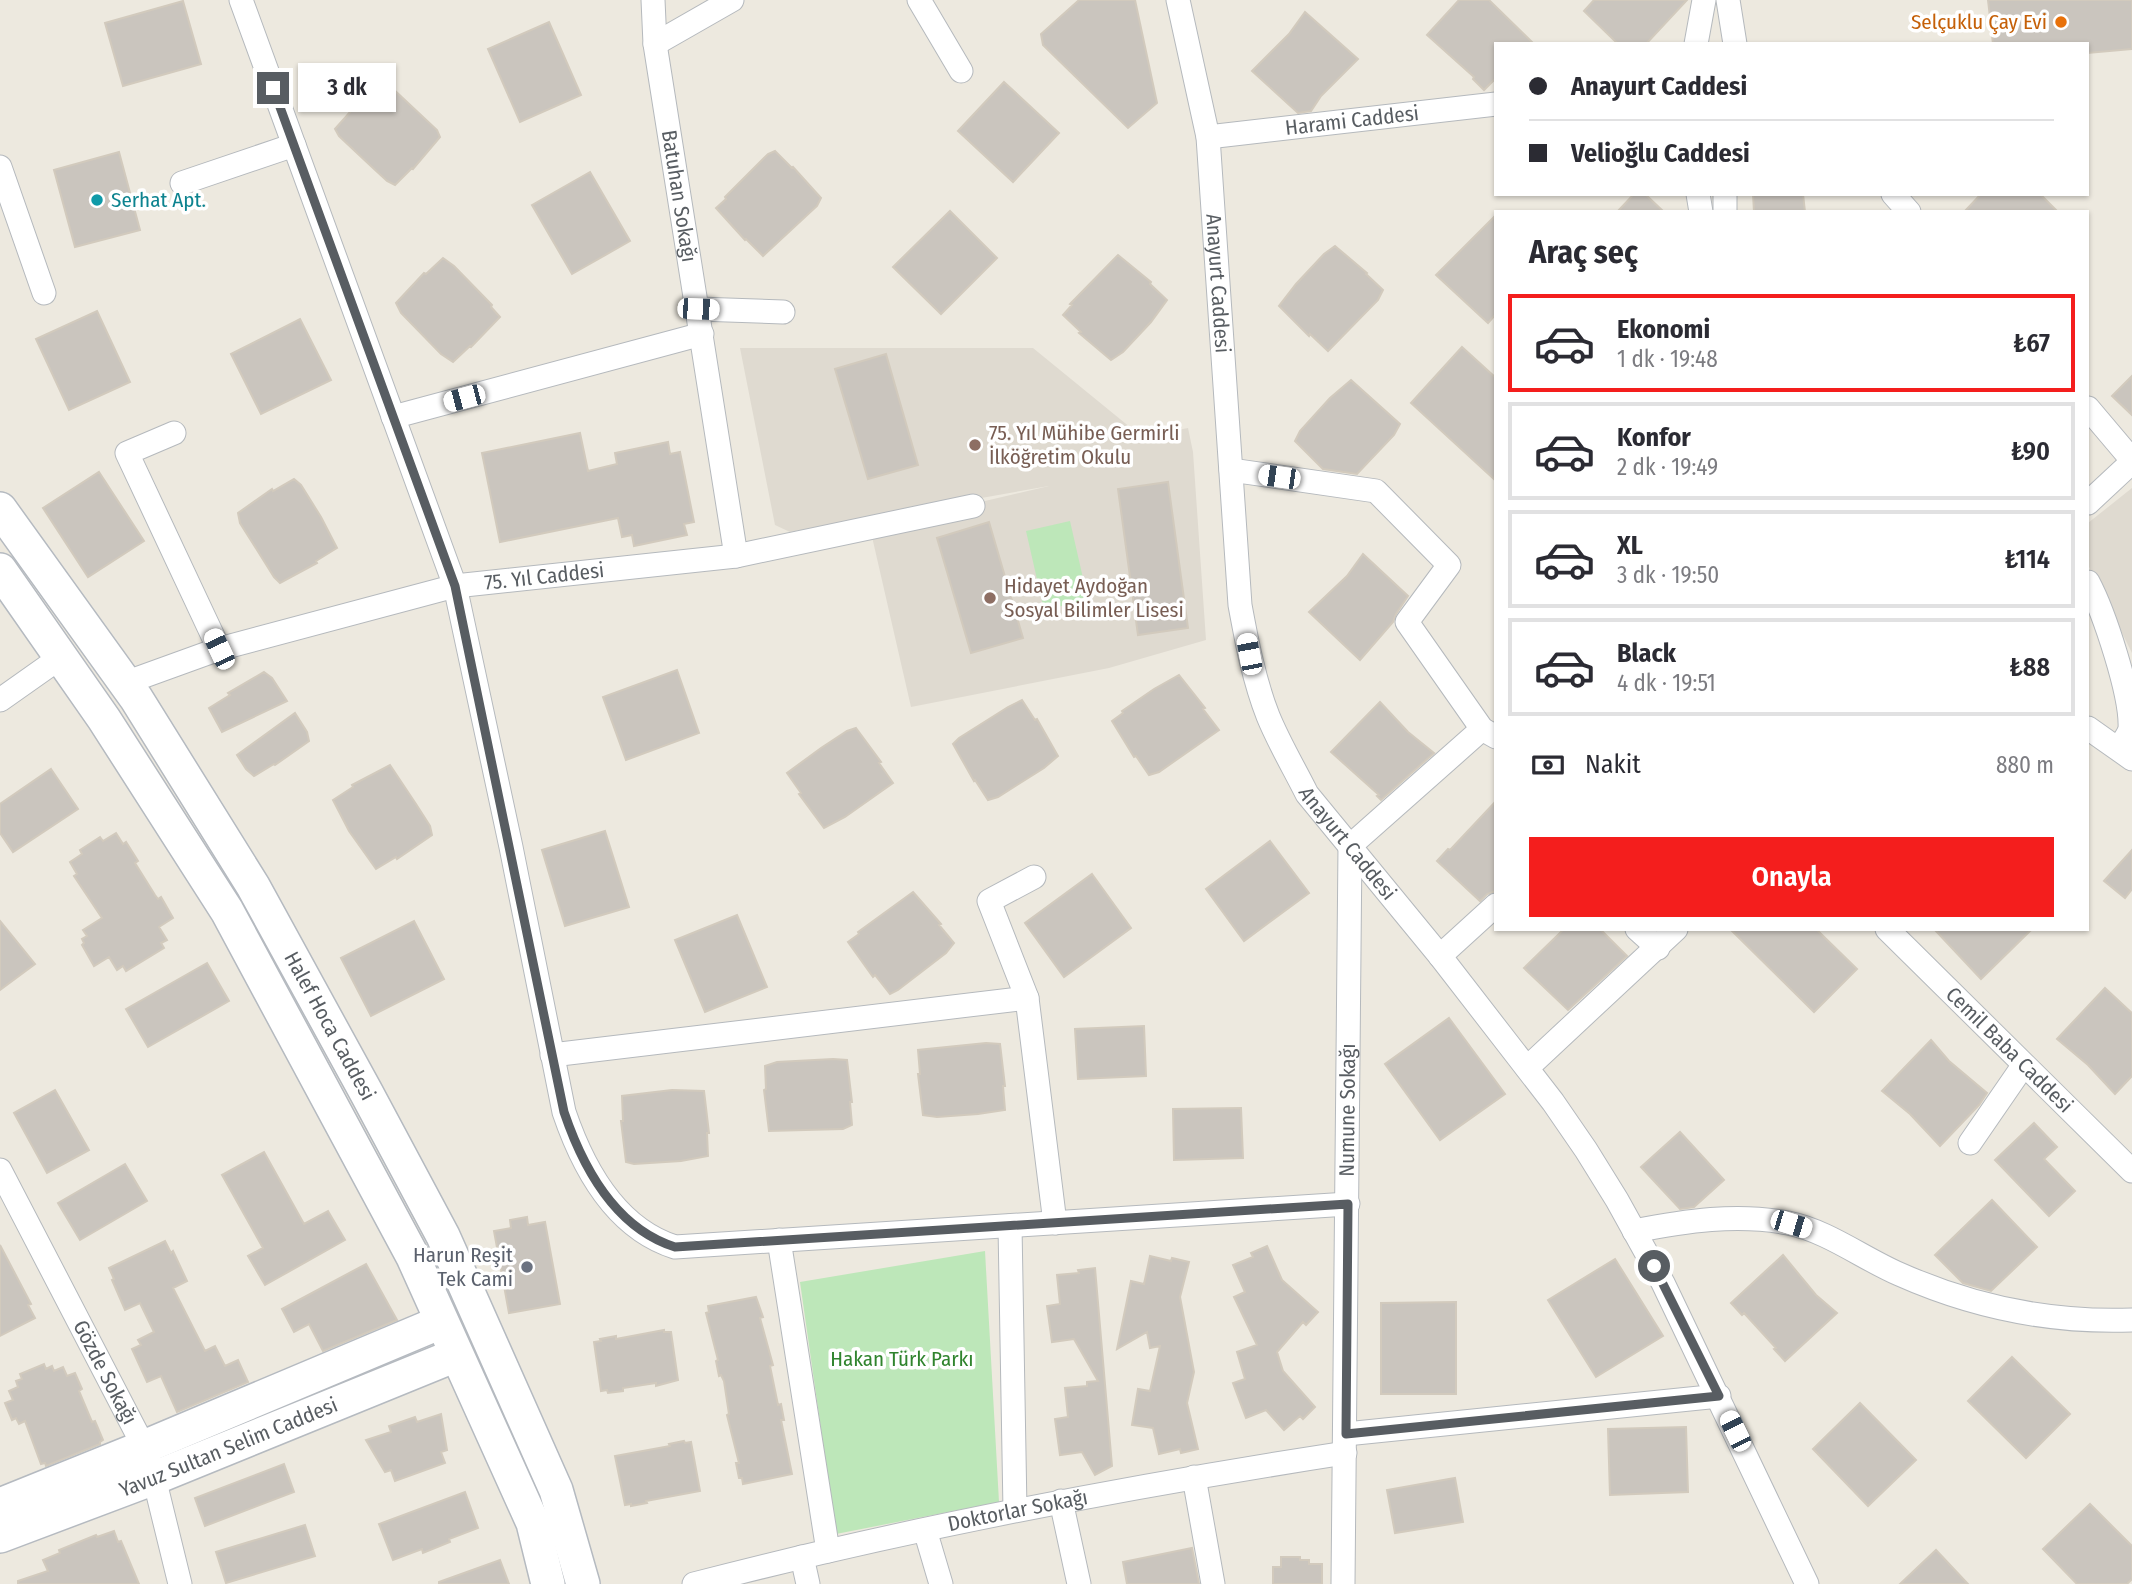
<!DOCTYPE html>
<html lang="tr">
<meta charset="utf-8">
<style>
body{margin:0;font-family:"Fira Sans Condensed",sans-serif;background:#f2f2f3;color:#2b2b33;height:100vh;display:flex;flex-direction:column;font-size:26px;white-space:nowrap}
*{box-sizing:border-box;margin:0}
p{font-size:23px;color:#7c7c81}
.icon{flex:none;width:38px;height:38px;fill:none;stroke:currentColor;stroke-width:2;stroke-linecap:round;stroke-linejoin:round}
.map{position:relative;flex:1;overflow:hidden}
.drawer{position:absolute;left:1494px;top:210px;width:595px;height:721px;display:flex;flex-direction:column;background:#fff;border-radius:0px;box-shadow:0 2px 5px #0004}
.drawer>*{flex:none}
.top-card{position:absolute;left:1494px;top:42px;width:595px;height:154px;border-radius:0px;box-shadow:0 2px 5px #0004;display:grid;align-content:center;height:154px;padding:0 35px;background:#fff}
.end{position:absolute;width:32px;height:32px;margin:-16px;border:9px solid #585d62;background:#fff;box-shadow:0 0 0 4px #fff}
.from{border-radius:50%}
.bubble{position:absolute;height:49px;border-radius:0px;background:#fff;box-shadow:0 2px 5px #0004;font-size:23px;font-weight:600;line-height:49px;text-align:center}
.car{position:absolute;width:21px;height:42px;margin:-21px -10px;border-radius:9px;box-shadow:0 0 5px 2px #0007;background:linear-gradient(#fff 24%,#345 0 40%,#fff 0 76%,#345 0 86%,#fff 0)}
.top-card b{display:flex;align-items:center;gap:24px;height:66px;font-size:26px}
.top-card b+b{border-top:2px solid #e1e1e2}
.top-card i{width:18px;height:18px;background:#2b2b33}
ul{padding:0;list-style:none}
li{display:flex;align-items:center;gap:21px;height:98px;margin:0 14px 10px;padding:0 21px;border:4px solid #e1e1e2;border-radius:0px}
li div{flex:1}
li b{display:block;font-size:26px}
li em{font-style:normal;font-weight:600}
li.active{border-color:#f41e1d}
li>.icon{width:63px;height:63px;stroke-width:1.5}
h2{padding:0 35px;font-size:32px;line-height:84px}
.pay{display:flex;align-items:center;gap:18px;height:77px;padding:0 35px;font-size:26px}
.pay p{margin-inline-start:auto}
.primary-button{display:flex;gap:14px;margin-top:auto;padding:14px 35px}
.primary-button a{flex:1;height:80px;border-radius:0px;background:#f41e1d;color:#fff;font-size:28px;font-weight:600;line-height:80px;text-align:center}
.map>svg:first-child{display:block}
</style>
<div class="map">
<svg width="2132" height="1584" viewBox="0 0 2132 1584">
<rect width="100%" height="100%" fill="#ede9df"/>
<path fill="#dfdad0" d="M740 348H1033L1142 437 1188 428 1193 452 1206 640 1109 668 911 707 870 528 1049 486 790 532 775 525Z
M2132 488V653L2088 565V523Z"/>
<path fill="#bde7b9" d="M1070 521 1088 600 1044 610 1026 531Z
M985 1251 999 1502 836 1534 800 1282Z"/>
<path fill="#cac5be" stroke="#d2cabd" stroke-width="2" d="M1079 0H1135L1157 103 1128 128 1043 45 1041 34Z
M1459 0H1489L1534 44H1496V78L1484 90 1473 79 1474 77 1427 35Z
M1594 0H1687L1646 44H1618L1584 11Z
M1988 0H2132V49L2088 53V44H1993Z
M183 1 201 64 123 86 105 23Z
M1305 12 1358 59 1321 96 1311 111 1298 113 1252 71 1289 34Z
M549 22 581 95 520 122 488 49Z
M380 81 391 90 392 88 437 130 440 137 413 169 412 168 395 185 387 181 373 168 339 136 335 129 351 111 350 110Z
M1004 82 1059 133 1013 182 958 131Z
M775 151 792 168 793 167 821 198 817 206 763 256 746 239 745 240 716 208 726 199 725 197 768 154Z
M119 152 140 230 75 247 54 170Z
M590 172 630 241 572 274 532 205Z
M1634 194H1645L1664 212H1617Z
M1753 194H1803L1805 212H1754Z
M1981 194H2040L2058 212H1964Z
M950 211 997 258 941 314 893 267Z
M1496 215V314L1488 323 1436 275Z
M1335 246 1367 273 1366 274 1383 290 1378 300 1328 351 1310 334 1309 336 1279 306 1296 284 1324 254Z
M1118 255 1151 282 1150 284 1167 300 1151 322 1123 352 1111 360 1079 333 1081 332 1063 315 1072 305 1070 304Z
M443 258 454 266 492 305 491 307 500 317 471 347 470 346 453 362 441 354 401 313 396 303 424 273 426 274Z
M97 311 130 382 69 410 36 339Z
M300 319 331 380 261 414 231 354Z
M1462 347 1496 378V481L1411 403Z
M886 354 918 465 868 479 835 369Z
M2132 376V415L2112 396Z
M1351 380 1400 424 1394 435 1357 474 1323 469 1295 441 1300 431 1330 398Z
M580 433 588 471 617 464 615 453 668 442 670 454 680 452 694 522 684 524 687 535 634 546 632 535 622 537 618 518 500 542 482 453Z
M99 472 144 541 88 577 43 508Z
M294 479 301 485 321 517 337 548 316 561 317 563 280 583 274 577 240 523 238 513 272 489 273 491Z
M1168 482 1188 628 1138 635 1118 489Z
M989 522 1023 638 971 653 937 538Z
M1363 554 1408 596 1396 614 1393 622 1360 660 1309 612 1347 576Z
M677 670 699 733 626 760 603 697Z
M264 672 272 678 287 701 222 732 209 708 230 695 228 693Z
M1179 675 1205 708 1203 709 1219 730 1159 772 1149 775 1136 756 1134 757 1112 721 1123 713 1122 711 1154 689Z
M1022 700 1035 720 1037 719 1058 756 1044 768 998 797 988 800 975 780 974 781 953 744 959 738 1008 707Z
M1380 702 1408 732 1434 753 1381 800 1377 796 1379 795 1331 752Z
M295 713 307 732 309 741 275 765 274 764 254 776 246 769 237 755Z
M856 728 881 762 879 763 893 783 845 817 824 828 799 794 801 793 787 773 821 748 847 731Z
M390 765 416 804 430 826 432 835 397 859 396 857 376 869 349 831 333 800 353 787 352 785Z
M51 769 78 809 13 852 0 833V804Z
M1496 801V891L1487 894 1480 901 1437 861 1448 849 1450 850Z
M605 831 629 907 565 926 542 850Z
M116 833 123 844 126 842 138 861 135 863 155 895 158 899 161 897 173 918 159 927 167 940 161 943 164 948 126 971 123 966 117 970 109 957 94 966 82 945 84 943 82 939 87 936 83 930 102 918 74 876 77 874 70 862 82 854 80 850 100 837 103 841Z
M1270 841 1309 893 1244 941 1206 889Z
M2132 850V889L2125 898 2104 881Z
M1092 874 1131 928 1064 977 1025 923Z
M913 892 941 924 939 925 954 943 946 953 898 990 890 994 875 975 873 977 848 942 859 934 858 932Z
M737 915 767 987 705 1012 675 940Z
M0 921 35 964 0 990Z
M414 921 444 979 371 1016 341 958Z
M1564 929H1600L1627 956 1568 1010 1524 968Z
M1730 929H1816L1857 969 1814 1012Z
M1934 929H2032L1981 979Z
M207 963 229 1001 148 1047 126 1009Z
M2105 988 2132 1013V1076L2115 1094 2088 1065 2057 1039Z
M1449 1018 1505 1094 1440 1140 1385 1064Z
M1144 1026 1146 1076 1078 1079 1075 1029Z
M1931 1040 1949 1061 1987 1093 1979 1105 1940 1146 1910 1114 1882 1091Z
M986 1043 1000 1044 1005 1086H1003L1005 1110 978 1114 937 1117 923 1115 918 1074H920L918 1050Z
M833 1059 847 1060 852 1102H850L852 1125 843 1129 769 1131 764 1090 766 1089 765 1066 777 1062Z
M55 1090 89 1150 47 1173 14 1113Z
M672 1090 704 1091 709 1133H707L708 1156 681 1161 634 1164 626 1162 621 1121H623L622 1096Z
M1241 1108 1243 1158 1174 1160 1173 1109Z
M2034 1123 2057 1147 2044 1159 2075 1191 2049 1216 1995 1160Z
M1680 1132 1724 1180 1694 1207 1680 1209 1641 1167Z
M264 1152 304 1224 328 1211 345 1240 265 1285 248 1256 263 1248 222 1175Z
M125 1164 147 1201 80 1240 58 1203Z
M1992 1200 2037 1247 1991 1291 1963 1283 1935 1255Z
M527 1217 528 1225 545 1222 560 1304 509 1313 494 1231 511 1228 510 1220Z
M165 1241 171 1253 173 1251 187 1281 173 1288 205 1351 215 1346 225 1366 238 1360 248 1382 177 1412 161 1376 147 1382 132 1349 141 1345 138 1340 154 1332 140 1303 125 1310 112 1280 114 1279 109 1268Z
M0 1245 31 1304 28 1305 35 1318 0 1336Z
M1267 1246 1282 1280 1318 1312 1306 1325 1303 1322 1277 1352 1283 1371 1315 1407 1303 1419 1300 1416 1284 1430 1266 1410 1246 1418 1233 1383 1245 1379 1237 1352 1257 1345 1234 1297 1245 1292 1233 1265 1253 1257 1251 1253Z
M1783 1255 1816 1295 1837 1313 1785 1361 1774 1349 1776 1348 1744 1313 1742 1315 1731 1303Z
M1150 1256 1171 1261 1172 1258 1189 1262 1180 1297 1194 1372 1187 1403 1198 1449 1181 1453 1180 1449 1159 1454 1153 1428 1132 1425 1138 1389 1150 1391 1160 1346 1150 1348 1147 1332 1117 1349 1131 1281 1144 1284Z
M1615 1259 1663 1336 1596 1377 1548 1300Z
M366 1264 397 1320 323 1351 309 1324 294 1332 282 1309Z
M1095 1268 1112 1466 1095 1475 1082 1452 1060 1455 1055 1419 1068 1417 1065 1388 1087 1386V1382L1098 1381 1074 1339 1052 1342 1047 1306 1060 1304 1057 1275 1079 1273 1078 1270Z
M756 1297 763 1317 760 1318 773 1365 770 1366 778 1405 781 1404 784 1420H781L792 1474 743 1484 742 1478H739L736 1463H739L727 1415 729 1414 724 1381 721 1375 719 1376 716 1361 718 1360 706 1313 709 1312 708 1306Z
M1456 1302V1394H1381V1303Z
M664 1330V1332H671L678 1380 656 1386V1383L623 1388V1391L608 1393 607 1390 601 1391 594 1342 601 1341 600 1339 616 1336V1339Z
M2012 1357 2070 1414 2026 1458 1968 1401Z
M44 1364 46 1369 52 1366 54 1371 63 1367 67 1376 75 1373 82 1389 79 1391 92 1422 95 1421 103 1440 100 1442V1444L46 1466 45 1463 41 1464 25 1421 19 1424 16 1418 12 1420 5 1403 13 1400 9 1391 18 1387 16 1381 22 1379 20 1374Z
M1860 1403 1916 1460 1868 1506 1813 1449Z
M441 1414 447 1450 441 1452 445 1463 395 1481 391 1470 385 1472 366 1440 391 1432 389 1426 415 1417 417 1422Z
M1686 1427 1688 1492 1610 1495 1608 1429Z
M684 1441 685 1443 691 1442 700 1491 646 1501 647 1503 631 1506V1504L625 1505 615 1456 670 1446 669 1444Z
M284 1464 294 1492 205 1526 195 1498Z
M1455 1478 1463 1522 1395 1533 1387 1490Z
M465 1492 478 1528 449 1539 450 1542 423 1553 422 1549 393 1560 379 1524Z
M2090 1504 2132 1546V1579L2127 1584H2077L2043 1549Z
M305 1525 315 1556 226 1583 216 1552Z
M114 1531 118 1542 121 1541 139 1584H18V1581L48 1571 43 1560 60 1553 59 1550 96 1535 97 1537Z
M1192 1548 1199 1584H1127L1123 1562Z
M1936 1550 1968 1584H1900Z
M1281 1557H1300V1560H1309V1564H1322V1584H1273V1567H1281Z
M500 1560 509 1584H439V1582Z"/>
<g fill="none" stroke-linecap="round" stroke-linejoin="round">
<g stroke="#b5b9bd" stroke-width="25">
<g id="street">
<path d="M241 0 455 586 511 847 564 1112C583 1168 615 1228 675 1247L1348 1204"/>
<path id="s1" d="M653 0 655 44 736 556"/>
<path d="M919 0 961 71"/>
<path id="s2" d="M1178 0 1208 137 1240 605C1247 643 1254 680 1268 716 1279 743 1294 768 1307 794L1440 956 1553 1102 1586 1150 1617 1200 1663 1283 1807 1584"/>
<path d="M1728 0 1735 44"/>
<path d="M655 44 732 0"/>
<path d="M1696 44 1704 0"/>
<path id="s3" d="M1208 137 1496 104"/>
<path d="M0 167 44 293"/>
<path d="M182 183 294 145"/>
<path d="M1698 194 1701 212"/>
<path d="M1893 194 1909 212"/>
<path d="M1725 212V194"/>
<path d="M698 309 783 312"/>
<path d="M2088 408 2132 460"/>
<path d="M393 417 702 334"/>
<path d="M174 433 127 453 219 649"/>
<path d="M1231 470 1376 491 1449 565 1407 622 1482 729 1496 737"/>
<path d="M2088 503 2132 462"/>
<path d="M2088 582C2104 612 2132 696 2130 729 2128 736 2123 742 2119 747"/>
<path id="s4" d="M125 683 219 649 455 586 736 556 973 506"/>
<path d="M0 700 61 657"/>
<path d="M2088 728 2132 759"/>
<path d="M1034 877 989 901 1027 998 1055 1223"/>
<path d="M1637 929 1658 948"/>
<path id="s5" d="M1887 929 2132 1171"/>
<path d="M1440 956 1496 905"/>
<path d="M552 1055 1027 998"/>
<path d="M1527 1068 1676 929"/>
<path d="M1970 1143 2023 1066"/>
<path id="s6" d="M0 1170 144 1447 154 1478 180 1584"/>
<path d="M1010 1226 1015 1510"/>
<path d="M1634 1231C1685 1221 1737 1213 1788 1223 1828 1231 1862 1258 1899 1274 1973 1307 2051 1323 2132 1320"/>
<path d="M779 1240 828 1551"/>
<path d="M1346 1434 1719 1396"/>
<path d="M1194 1477 1213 1584"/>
<path d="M1061 1501 1079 1584"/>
<path d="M925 1530 941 1584"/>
<path d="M802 1557 808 1584"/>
<path id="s7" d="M694 1584C908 1528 1126 1487 1345 1453"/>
<path id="s8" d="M1343 1584 1350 846 1482 729"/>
</g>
</g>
<g stroke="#b5bac0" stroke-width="36">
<g id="secondary">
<path id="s9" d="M0 509 136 698 253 886 366 1092 443 1236 556 1490 583 1584"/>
<path d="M0 570 104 719 227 911 413 1257 533 1523 548 1584"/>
<path d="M0 1505 144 1447 441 1322"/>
<path id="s10" d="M0 1536 154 1478 456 1355"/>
</g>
</g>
<use href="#street" stroke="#fff" stroke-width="23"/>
<use href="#secondary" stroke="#fff" stroke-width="33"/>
</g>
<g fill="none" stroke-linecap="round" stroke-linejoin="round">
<path stroke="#585d62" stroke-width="9" d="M273 88 455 586 564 1112C583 1168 615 1228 675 1247L1348 1204 1346 1434 1719 1396 1654 1266"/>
</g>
<circle fill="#e8710a" stroke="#fff" stroke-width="2.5" cx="2061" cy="22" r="7"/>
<circle fill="#0f9aa8" stroke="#fff" stroke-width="2.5" cx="97" cy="200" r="7"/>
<g fill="#8d6e63" stroke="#fff" stroke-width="2.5">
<circle cx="975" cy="445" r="7"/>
<circle cx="990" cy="598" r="7"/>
</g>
<circle fill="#6b7280" stroke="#fff" stroke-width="2.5" cx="527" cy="1267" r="7"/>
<g text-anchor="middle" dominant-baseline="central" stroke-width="7" stroke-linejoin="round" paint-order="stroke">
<g font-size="21" fill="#c56008" stroke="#fff" text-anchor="end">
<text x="2047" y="22">Selçuklu Çay Evi</text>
</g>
<g font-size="21" fill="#585d62" stroke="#fff">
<text stroke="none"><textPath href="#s3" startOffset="145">Harami Caddesi</textPath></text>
<text stroke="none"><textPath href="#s1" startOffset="198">Batuhan Sokağı</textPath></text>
<text stroke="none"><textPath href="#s2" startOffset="287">Anayurt Caddesi</textPath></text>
<text stroke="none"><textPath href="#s4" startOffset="434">75. Yıl Caddesi</textPath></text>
<text stroke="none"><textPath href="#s2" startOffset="875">Anayurt Caddesi</textPath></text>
<text stroke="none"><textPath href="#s9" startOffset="614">Halef Hoca Caddesi</textPath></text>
<text stroke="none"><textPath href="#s5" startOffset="172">Cemil Baba Caddesi</textPath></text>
<text stroke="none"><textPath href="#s8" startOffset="474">Numune Sokağı</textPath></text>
<text stroke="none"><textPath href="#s6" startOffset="228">Gözde Sokağı</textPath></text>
<text stroke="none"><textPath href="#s10" startOffset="245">Yavuz Sultan Selim Caddesi</textPath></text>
<text stroke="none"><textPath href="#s7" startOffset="332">Doktorlar Sokağı</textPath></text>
</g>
<g font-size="21" fill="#0d838f" stroke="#fff" text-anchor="start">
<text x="111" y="200">Serhat Apt.</text>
</g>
<g font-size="21" fill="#785e54" stroke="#fff" text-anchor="start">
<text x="989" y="433">75. Yıl Mühibe Germirli<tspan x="989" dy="24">İlköğretim Okulu</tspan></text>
<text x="1004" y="586">Hidayet Aydoğan<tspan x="1004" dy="24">Sosyal Bilimler Lisesi</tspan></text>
</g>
<g font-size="21" fill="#5b616d" stroke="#fff" text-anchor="end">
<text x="513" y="1255">Harun Reşit<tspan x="513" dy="24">Tek Cami</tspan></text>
</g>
<g font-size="21" fill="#30842e" stroke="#fff">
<text x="902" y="1359">Hakan Türk Parkı</text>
</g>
</g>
</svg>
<i class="end from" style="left:1654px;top:1266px"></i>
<i class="end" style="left:273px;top:88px"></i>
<div class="bubble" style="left:298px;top:63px;width:98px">3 dk</div>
<i class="car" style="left:698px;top:309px;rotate:92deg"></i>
<i class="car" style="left:464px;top:398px;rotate:255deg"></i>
<i class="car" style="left:1279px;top:477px;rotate:278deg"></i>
<i class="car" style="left:219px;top:649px;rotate:335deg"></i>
<i class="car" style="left:1249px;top:654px;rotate:349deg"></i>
<i class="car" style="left:1791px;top:1224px;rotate:107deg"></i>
<i class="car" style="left:1735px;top:1431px;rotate:334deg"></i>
<div class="top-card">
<b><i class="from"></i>Anayurt Caddesi</b>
<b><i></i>Velioğlu Caddesi</b>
</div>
<section class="drawer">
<h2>Araç seç</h2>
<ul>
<li class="active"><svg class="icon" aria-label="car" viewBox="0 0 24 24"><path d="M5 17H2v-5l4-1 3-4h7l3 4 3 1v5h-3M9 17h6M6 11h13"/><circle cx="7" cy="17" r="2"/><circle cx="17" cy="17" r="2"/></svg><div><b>Ekonomi</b><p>1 dk · 19:48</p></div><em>₺67</em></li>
<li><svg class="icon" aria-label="car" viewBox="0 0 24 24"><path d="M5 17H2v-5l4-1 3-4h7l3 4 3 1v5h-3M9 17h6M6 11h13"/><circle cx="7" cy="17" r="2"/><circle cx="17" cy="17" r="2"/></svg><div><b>Konfor</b><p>2 dk · 19:49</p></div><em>₺90</em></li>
<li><svg class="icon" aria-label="car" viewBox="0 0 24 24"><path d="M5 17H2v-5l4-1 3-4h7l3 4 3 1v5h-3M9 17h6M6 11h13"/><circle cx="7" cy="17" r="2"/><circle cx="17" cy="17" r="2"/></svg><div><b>XL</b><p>3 dk · 19:50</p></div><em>₺114</em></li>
<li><svg class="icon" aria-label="car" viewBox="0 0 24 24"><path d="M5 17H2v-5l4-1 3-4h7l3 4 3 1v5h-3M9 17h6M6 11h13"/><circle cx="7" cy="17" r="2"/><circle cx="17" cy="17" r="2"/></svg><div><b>Black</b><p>4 dk · 19:51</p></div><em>₺88</em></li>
</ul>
<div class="pay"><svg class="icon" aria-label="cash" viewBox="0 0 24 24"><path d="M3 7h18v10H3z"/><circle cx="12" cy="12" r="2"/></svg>Nakit<p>880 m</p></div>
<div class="primary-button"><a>Onayla</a></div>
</section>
</div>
